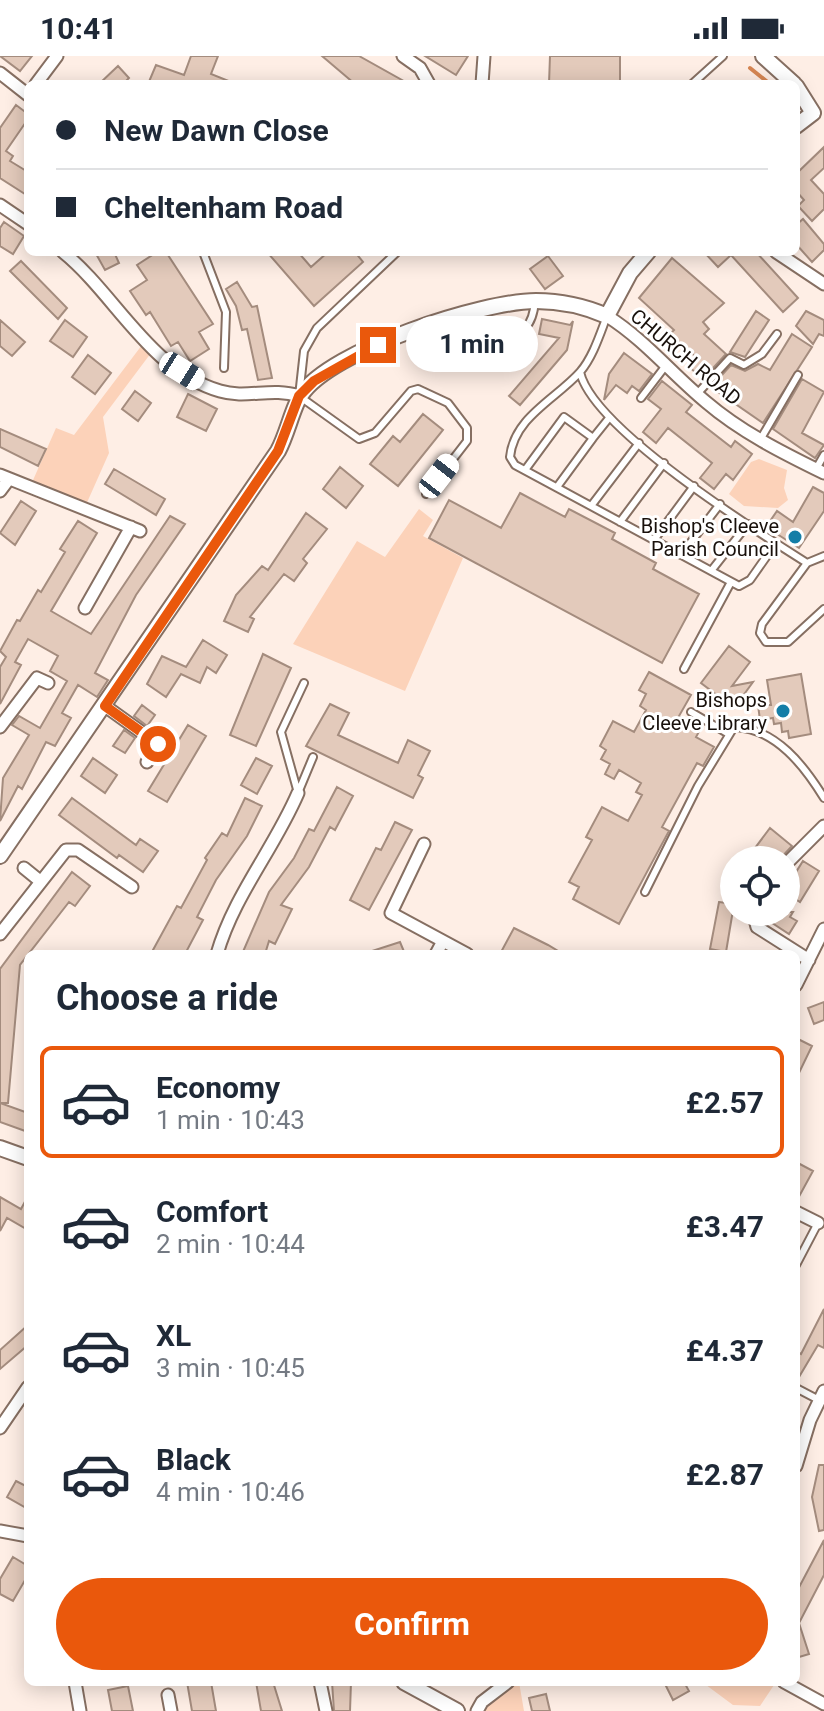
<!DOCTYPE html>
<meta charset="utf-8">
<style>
body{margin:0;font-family:Roboto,sans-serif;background:#f2f2f3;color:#1f2937;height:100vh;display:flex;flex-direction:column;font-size:30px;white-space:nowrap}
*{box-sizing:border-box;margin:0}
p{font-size:26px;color:#747a83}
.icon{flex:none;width:44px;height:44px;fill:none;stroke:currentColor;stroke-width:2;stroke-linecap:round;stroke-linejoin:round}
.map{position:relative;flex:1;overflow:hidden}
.drawer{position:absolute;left:24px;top:894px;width:776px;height:736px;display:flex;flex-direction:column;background:#fff;border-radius:12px;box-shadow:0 4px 20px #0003}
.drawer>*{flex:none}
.hud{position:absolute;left:24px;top:24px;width:776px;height:176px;border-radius:12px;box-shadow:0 4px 20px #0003;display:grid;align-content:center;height:176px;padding:0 32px;background:#fff}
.buttons{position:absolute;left:720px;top:790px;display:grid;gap:16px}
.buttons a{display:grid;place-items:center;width:80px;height:80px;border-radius:50%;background:#fff;box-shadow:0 4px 20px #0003;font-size:40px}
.end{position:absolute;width:36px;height:36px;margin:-18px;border:10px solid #ea580c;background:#fff;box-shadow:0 0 0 4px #fff}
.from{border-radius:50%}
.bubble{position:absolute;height:56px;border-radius:28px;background:#fff;box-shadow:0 4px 20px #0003;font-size:26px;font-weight:700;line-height:56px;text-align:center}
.car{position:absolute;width:24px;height:48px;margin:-24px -12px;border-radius:10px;box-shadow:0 0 6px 2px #0007;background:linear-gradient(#fff 24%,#345 0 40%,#fff 0 76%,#345 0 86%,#fff 0)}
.hud b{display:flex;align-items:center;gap:28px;height:76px;font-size:30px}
.hud b+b{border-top:2px solid #e0e1e3}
.hud i{width:20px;height:20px;background:#1f2937}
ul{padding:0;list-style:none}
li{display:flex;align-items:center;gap:24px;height:112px;margin:0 16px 12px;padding:0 16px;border:4px solid transparent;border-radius:12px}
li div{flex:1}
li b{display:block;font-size:30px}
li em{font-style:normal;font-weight:700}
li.selected{border-color:#ea580c}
li>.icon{width:72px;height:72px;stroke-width:1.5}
h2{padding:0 32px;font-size:36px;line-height:96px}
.action{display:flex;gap:16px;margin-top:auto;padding:16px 32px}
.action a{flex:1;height:92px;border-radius:48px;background:#ea580c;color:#fff;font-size:32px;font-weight:700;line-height:92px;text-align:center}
.status{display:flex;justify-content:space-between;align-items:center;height:56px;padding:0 40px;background:#fff;direction:ltr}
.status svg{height:22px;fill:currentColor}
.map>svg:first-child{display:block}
</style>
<div class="status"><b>10:41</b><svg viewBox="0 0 49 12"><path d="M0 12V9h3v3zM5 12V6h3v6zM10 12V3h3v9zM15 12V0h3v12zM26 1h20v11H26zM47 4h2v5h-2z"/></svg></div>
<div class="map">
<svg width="824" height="1655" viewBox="0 0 824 1655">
<rect width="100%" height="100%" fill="#feeee5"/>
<path fill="#fcd2b9" d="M145 285 154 293 103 361 109 397 85 451 30 431 56 372 74 379Z
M759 403 787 414 784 432 788 444 778 452 744 450 729 438 751 406Z
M419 453 433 464 423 480 463 502 405 635 293 588 357 485 385 501Z
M508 1626H519L524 1655H477Z
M702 1626H776L760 1650 733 1649Z"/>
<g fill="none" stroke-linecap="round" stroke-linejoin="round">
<path stroke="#d68653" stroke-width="4" d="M750 12 770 28"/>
</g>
<path fill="#e3cabb" stroke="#a48c7e" stroke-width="2" d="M0 0H32L20 15Z
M191 0H218L211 18 236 28H148L156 9 184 19Z
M322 0H359L409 28H355Z
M425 0H468L456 19Z
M550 0H620V28H549Z
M118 10 129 22 123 28H99Z
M16 49 28 58V63L6 95 13 100 10 105 28 116V140L0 122V72Z
M824 91V112L811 124 824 138V153L812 165 798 150 804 144 796 135V118Z
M803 163 824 188V194L812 206 796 188V169Z
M4 166 24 180 13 198 0 190V172Z
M95 196H114L119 207 105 214Z
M157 196H166L213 268 199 276 209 293 190 305 178 286 171 290 150 256 146 259 130 235 147 224 137 209Z
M267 196H298L311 211 328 196H355L363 206 314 250Z
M704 196H756L798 242 783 256 731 199 718 211Z
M548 200 563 220 545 233 530 213Z
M672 202 724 247 703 266 709 273 704 278 726 298 703 323 688 310 696 301 670 278 674 274 639 242Z
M21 205 67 252 58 263 10 215Z
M237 226 252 251 257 250 272 322 258 324 247 273 242 274 236 250 226 233Z
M756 255 769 264 745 301 730 296Z
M806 255 824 264V280L819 278 813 288 796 270Z
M542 263 570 269 573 265 567 294 520 349 509 340 559 282 539 278Z
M0 264 25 286 12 300 0 290Z
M65 264 87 281 73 301 50 285Z
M792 278 812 291 763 367 711 331 731 309 745 315 758 308 770 314Z
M624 297 652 318 639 335 632 330 627 337 616 329 604 344 609 318Z
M88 299 111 317 95 338 72 321Z
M802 323 824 336 802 377 824 389 815 402 773 373Z
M662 325 692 349 686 356 731 391 735 385 752 398 733 424 726 418 714 433 700 422 712 407 668 372 656 387 643 376 661 353 648 343Z
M135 335 151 347 138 365 122 353Z
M188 338 217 353 206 375 177 361Z
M423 358 443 374 398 430 370 408 393 380 400 386Z
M0 373 46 393 38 410 0 391Z
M340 411 363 430 346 452 323 433Z
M114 413 165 443 156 459 105 428Z
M813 431 824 437V455L799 492 766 471 777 455 793 466Z
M520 437 565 461 569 453 615 477 612 483 656 507 653 513 699 538 662 607 429 482 449 444 501 472Z
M21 445 36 455 15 489 0 477Z
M306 457 327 473 303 503 307 507 294 525 284 518 250 561 254 563 248 576 224 565 236 539 262 510 268 514Z
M170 460 185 468 136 539 95 617 108 624 97 641 78 629 62 657 71 662 55 690 46 686 22 733 18 730 0 765 3 722 29 679 12 669 19 660 40 672 67 625 50 615 58 600 28 583 15 606 21 609 0 648V611L6 601 0 595 17 564 20 565 38 534 41 536 65 496 60 493 78 465 97 477 51 555 91 578Z
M203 584 227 599 216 617 207 611 200 627 181 618 166 641 147 628 162 600 186 611Z
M729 590 750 606 732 630 753 626 734 652 701 627Z
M263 598 291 612 256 690 230 679Z
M649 616 691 639 679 660 701 672 696 681 714 691 703 710 697 707 662 771 669 775 619 868 573 843 579 831 569 826 592 784 586 781 602 751 628 765 642 739 636 736 641 727 619 714 614 723 605 718 610 708 601 703 606 694 600 690 613 665 634 676 646 654 640 650 646 638 639 634Z
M801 618 811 678 789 682 788 675 782 676 781 667 774 668 773 662 760 664 758 649H771L767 624Z
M330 648 349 657 338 679 398 707 408 684 430 695 418 719 423 722 413 742 306 690Z
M142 649 155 659 147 670 134 660Z
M188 669 206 680 167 746 148 735Z
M124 674 135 682 125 697 113 690Z
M93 702 117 719 105 737 81 720Z
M256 702 272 710 257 738 241 729Z
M337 731 353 740 335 774 330 771 309 811 281 849 292 853 275 888 269 885 265 898H242L269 836 294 802 309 773 314 775Z
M72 742 136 789 140 783 158 795 143 816 119 799 117 802 59 759Z
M245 742 262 750 247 780 216 824 197 861 203 864 185 898H159L153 894 177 850 181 852 207 804 205 802 222 777 227 780Z
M395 766 412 774 369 854 350 844 376 792 381 794Z
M770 772 792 790 779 804H746Z
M803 805 819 815 800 846 786 837V832Z
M72 816 90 830 75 850 69 846 20 909 8 1047H0V913Z
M719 846 734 848 726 896 710 893Z
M762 856H793L790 861 797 865 789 878 763 861Z
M514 872 548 889 563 898H500Z
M400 886 405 898H369V896Z
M824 946V964L814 968 808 952Z
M796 982 812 990 796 1023Z
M0 1047 28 1057V1076L0 1066Z
M796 1106 813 1115 796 1146Z
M28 1140V1174L7 1162 0 1175V1141L21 1153Z
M824 1253V1292L818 1289 796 1326V1295L801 1298Z
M28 1269V1289L0 1313V1294Z
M819 1409H824V1474L819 1475 812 1441Z
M16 1425 28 1431V1453L7 1441Z
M824 1484V1519L799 1567 809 1598 796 1602V1537Z
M13 1501 28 1510V1519L13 1545 0 1538V1523Z
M187 1626H211L216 1655H192Z
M256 1626H273L282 1655H261Z
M332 1626H351L350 1655H334Z
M664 1626H684L689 1635 673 1644Z
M128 1630 133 1655H112L108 1634Z
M546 1638 550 1655H532L529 1642Z"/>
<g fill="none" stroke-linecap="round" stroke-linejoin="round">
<g stroke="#866f62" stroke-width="10">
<path id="service" d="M692 28 723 0
M203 196 226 256 224 312
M397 196 317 272 304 295 299 340 359 383 375 377 411 335 418 333 448 347 467 372V385L426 438
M607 260C600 278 593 301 580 316 556 343 514 361 510 401L515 409 739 530 750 524 776 487
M468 305C473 300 479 291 486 286 509 270 531 288 535 245
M580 316C593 373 756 475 807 507L824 500
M697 338 730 302 744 309 762 298 777 278
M641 342 667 308
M760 384 798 319
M816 413 824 399
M525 414 564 361 593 382 609 362
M557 431 593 382
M591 450 639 387
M620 466 664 407
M654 484 694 430
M681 499 720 448
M807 507 762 568 760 577 766 586H788L824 553
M711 515 748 468
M684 613 731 526
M691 656 727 677
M298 737 281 676 304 627
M298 737 313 701
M645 836 698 730 734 671C776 672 805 711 824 742
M796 1209 818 1167
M796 1332 819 1344"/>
</g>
<g stroke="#866f62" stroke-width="15">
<path id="minor" d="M403 0 420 12 429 28
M0 17 28 39
M36 28 57 0
M482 28 484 0
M0 149 28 168
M63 196C116 239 149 314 220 335 246 343 272 331 299 340
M776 196 824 228
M607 260C645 284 672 318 706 346 741 376 783 397 824 417
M0 419 140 475
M0 435 9 423
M85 552 131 471
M105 650 158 688 147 706
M0 671 37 622 48 627
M424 788 391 857 467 898
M786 808 824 770
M24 812 40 825
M753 856 757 871 809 904
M0 878 66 794H78L132 831
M217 898C234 839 274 793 298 737
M436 898 443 885
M796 929 824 873
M796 1156 818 1167
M0 1372 28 1331
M796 1410 810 1364 824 1335
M0 1475 28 1480
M75 1626 80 1655
M320 1626 326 1655
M784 1626 824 1648
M168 1639 171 1655
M477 1655 482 1646 508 1626"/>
</g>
<g stroke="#866f62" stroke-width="18">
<path id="tertiary" d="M763 0 794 28
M796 30 813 57
M796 70 813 57
M0 800 278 395C287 379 293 350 301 339 330 294 483 245 536 245 562 245 584 250 607 260L630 217 648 196
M0 1092 28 1102
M404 1626 457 1655"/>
</g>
<use href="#service" stroke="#fff" stroke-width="6"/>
<use href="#minor" stroke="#fff" stroke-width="11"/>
<use href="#tertiary" stroke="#fff" stroke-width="14"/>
</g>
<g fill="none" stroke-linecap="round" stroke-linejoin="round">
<path stroke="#ea580c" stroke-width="10" d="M158 688 105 650 278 395 299 340 314 325 378 289"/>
</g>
<g fill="#147ea7" stroke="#fff" stroke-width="3">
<circle cx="795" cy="481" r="8"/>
<circle cx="783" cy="655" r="8"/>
</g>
<g text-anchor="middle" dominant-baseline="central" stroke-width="6" stroke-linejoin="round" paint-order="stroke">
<g font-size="20" fill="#18100b" stroke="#fff">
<text transform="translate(686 301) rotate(40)">CHURCH ROAD</text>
</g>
<g font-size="20" fill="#18100b" stroke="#fff" text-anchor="end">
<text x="779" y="470">Bishop's Cleeve<tspan x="779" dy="23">Parish Council</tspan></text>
<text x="767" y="644">Bishops<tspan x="767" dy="23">Cleeve Library</tspan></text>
</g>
</g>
</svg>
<div class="buttons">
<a><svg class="icon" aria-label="locate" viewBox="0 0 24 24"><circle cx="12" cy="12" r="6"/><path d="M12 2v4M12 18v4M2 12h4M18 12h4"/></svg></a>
</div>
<i class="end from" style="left:158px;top:688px"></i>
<i class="end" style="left:378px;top:289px"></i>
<div class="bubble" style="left:406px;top:260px;width:132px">1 min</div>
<i class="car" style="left:182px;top:315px;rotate:122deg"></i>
<i class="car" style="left:439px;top:420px;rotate:38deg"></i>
<div class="hud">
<b><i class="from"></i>New Dawn Close</b>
<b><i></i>Cheltenham Road</b>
</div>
<section class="drawer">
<h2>Choose a ride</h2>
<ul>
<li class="selected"><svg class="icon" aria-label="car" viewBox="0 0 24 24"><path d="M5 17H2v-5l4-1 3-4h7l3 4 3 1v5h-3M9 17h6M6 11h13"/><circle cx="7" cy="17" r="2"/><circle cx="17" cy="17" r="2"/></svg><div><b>Economy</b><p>1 min · 10:43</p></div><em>£2.57</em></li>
<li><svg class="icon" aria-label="car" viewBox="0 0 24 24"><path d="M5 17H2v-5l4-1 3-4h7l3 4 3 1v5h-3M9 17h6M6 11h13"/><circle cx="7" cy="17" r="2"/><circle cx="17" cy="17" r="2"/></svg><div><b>Comfort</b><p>2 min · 10:44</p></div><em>£3.47</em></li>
<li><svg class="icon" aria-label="car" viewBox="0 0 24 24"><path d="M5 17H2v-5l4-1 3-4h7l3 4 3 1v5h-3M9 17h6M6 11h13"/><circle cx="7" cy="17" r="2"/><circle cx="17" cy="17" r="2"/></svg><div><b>XL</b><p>3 min · 10:45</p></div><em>£4.37</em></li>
<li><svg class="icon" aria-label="car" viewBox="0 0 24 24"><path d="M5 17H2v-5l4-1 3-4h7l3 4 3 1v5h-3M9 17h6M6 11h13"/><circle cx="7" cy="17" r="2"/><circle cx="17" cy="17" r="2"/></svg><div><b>Black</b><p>4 min · 10:46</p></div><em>£2.87</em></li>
</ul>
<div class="action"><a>Confirm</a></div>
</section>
</div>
